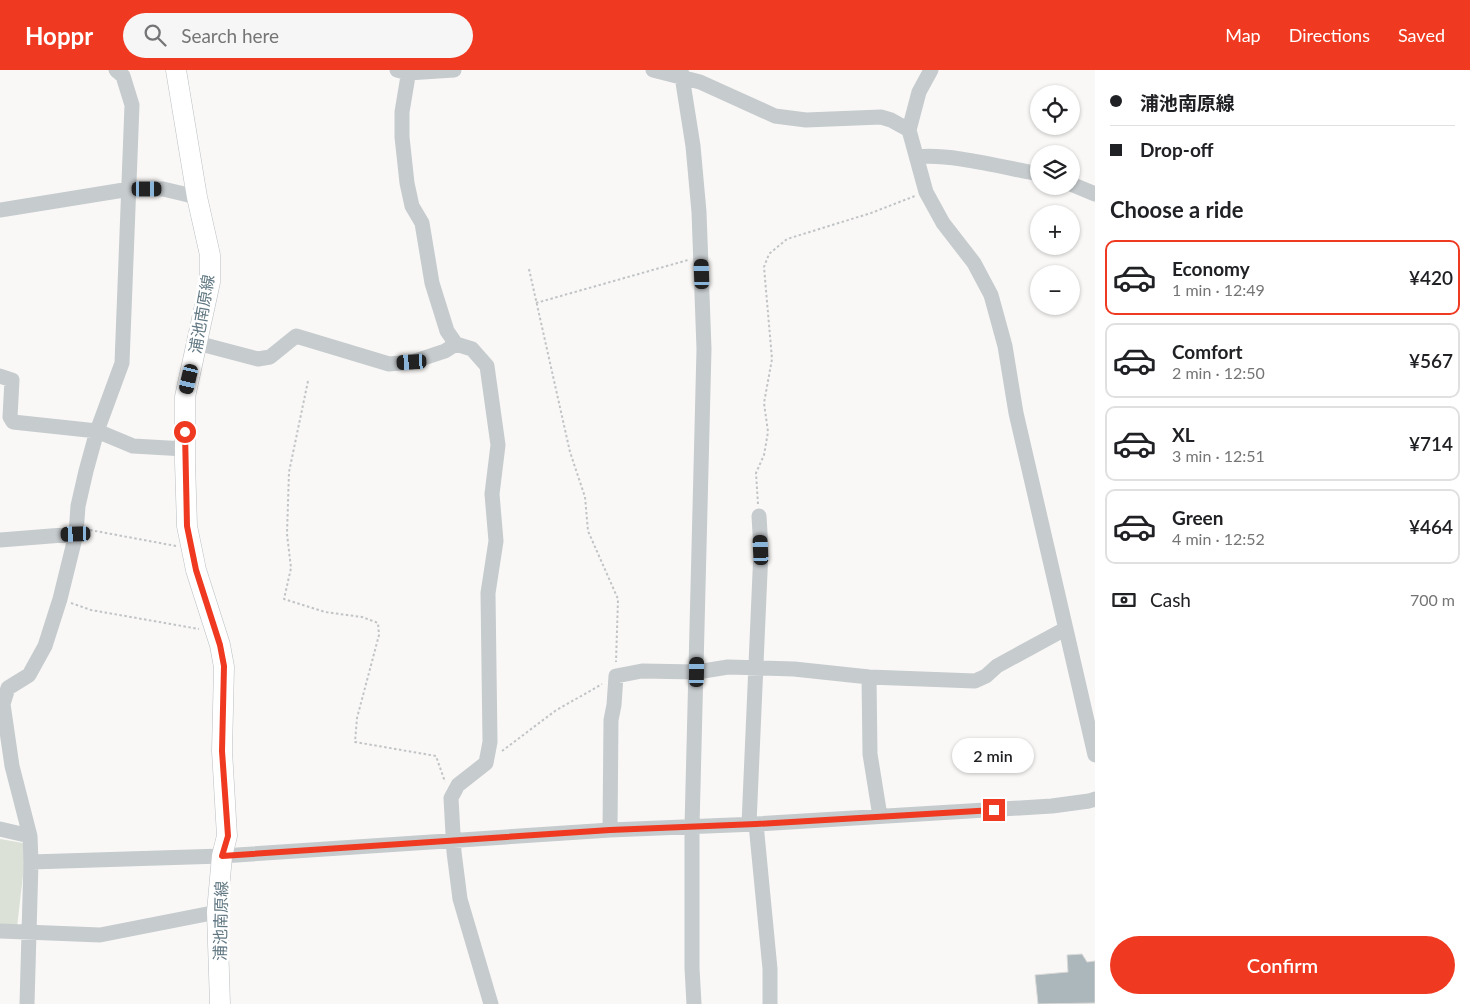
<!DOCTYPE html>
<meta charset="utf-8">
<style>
body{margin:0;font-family:Lato,"Noto Sans JP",sans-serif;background:#f6f6f6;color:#202124;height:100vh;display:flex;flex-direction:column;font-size:19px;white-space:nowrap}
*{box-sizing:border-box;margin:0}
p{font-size:16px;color:#757577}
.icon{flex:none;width:28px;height:28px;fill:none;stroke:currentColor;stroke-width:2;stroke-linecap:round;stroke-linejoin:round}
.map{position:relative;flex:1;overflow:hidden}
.side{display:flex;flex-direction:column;background:#fff;width:375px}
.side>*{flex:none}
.hud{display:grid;align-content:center;height:110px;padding:0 15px;background:#fff}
.tools{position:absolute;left:1030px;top:15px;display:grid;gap:10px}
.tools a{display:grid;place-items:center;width:50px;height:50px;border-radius:50%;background:#fff;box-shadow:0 1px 4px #0004;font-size:25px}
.end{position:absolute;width:22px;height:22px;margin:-11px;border:6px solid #ef3920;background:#fff;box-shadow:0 0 0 2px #fff}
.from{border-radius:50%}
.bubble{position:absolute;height:35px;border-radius:18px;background:#fff;box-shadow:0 1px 4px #0004;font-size:16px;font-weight:600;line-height:35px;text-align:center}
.car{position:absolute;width:15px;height:30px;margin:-15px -8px;border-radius:6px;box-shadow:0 0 4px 1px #0007;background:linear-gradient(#222 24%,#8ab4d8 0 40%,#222 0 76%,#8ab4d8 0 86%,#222 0)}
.hud b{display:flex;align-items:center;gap:18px;height:48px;font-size:19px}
.hud b+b{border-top:1px solid #e0e0e0}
.hud i{width:12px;height:12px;background:#202124}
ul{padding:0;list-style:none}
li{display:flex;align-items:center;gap:15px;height:75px;margin:0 10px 8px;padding:0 5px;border:2px solid #e0e0e0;border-radius:10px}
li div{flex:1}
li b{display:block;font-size:19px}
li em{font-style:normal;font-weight:600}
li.on{border-color:#ef3920}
li>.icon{width:45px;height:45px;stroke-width:1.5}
h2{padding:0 15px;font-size:22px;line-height:60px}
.pay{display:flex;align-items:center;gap:12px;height:55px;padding:0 15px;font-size:19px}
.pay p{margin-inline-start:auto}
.cta{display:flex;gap:10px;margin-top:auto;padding:10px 15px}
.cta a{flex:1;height:58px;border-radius:30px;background:#ef3920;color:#fff;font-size:20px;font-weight:600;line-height:58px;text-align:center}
header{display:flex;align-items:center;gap:30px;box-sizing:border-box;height:70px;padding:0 25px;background:#ef3920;color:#fff}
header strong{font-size:24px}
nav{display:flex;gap:28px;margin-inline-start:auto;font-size:18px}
.search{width:350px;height:45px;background:#f6f6f6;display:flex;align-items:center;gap:12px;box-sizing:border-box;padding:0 18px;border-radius:28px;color:#757577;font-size:19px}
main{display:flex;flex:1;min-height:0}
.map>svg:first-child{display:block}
</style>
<header>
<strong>Hoppr</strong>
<div class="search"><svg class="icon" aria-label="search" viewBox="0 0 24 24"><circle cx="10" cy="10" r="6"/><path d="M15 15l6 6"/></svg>Search here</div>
<nav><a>Map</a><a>Directions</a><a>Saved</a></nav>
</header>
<main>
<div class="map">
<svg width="1095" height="934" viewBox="0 0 1095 934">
<rect width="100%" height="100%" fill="#f9f8f6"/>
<path fill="#dbe1d6" d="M0 769 23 773 25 788 17 857 0 855Z"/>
<path fill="#acb7bb" stroke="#dadad8" d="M1082 884 1087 892 1095 891V933L1038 934 1035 905 1068 902 1067 885Z"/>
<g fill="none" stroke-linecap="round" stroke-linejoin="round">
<g stroke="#b9bec1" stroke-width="21">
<path id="major" d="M176 0 197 127 210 185V212L185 327V392L187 456 196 500 220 575 224 597 222 681 227 766 222 786 217 842 220 934"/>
</g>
<path stroke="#c1c4c6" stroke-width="2" stroke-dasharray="2.5 2.5" stroke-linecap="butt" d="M529 199 570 382 585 427 588 461 618 529 616 592
M536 233 688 190
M308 311 289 402 287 464 291 498 284 529 325 542 362 547 378 553 379 565 357 648 355 672 436 686 445 712
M758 434 756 403 764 385 768 362 764 333 772 289 764 197 769 184 787 169 871 143 915 126
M90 460 176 476
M71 533 91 540 199 559
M502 681 555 641 602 614"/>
<path stroke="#c6cbce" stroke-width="15" d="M397 0 408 3 454 0
M409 0 402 42V67L407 113 412 136 422 153 432 213 447 261 456 274 472 279 487 296 498 375 492 424 496 471 488 523 490 672 486 693 458 715 451 728 454 782 460 829 491 934
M653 0 700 12 775 46 806 50 881 47 891 50 909 60
M681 0 693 76 699 142 704 279 692 757V898L694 934
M931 0 919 22 909 60 926 122 943 153 974 193 991 225 1005 276 1016 343 1095 685
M917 87C950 83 1005 98 1039 104
M1071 114 1095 124
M0 140 130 119H163L197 127
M197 273 258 289 270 287 296 266 389 294 412 292 445 281 456 274
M0 306 12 310 10 347 13 352 97 361 133 376 185 379
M0 470 76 464
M869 607 870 684 880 746
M749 754 761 480 759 446
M756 754 770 899V934
M0 759 30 766
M610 760 611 650 614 635 616 606 642 601 697 602 728 597 794 599 869 607 975 611 986 606 997 596 1065 559
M31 792 30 766 12 696 3 634 8 618 29 605 45 576 60 529 76 464 78 436 86 401 97 361 122 293 132 35 123 6 116 0
M0 861 100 865 217 842
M27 934 31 792 222 786 610 760 756 754 1052 736 1089 731 1095 729"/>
<use href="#major" stroke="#fff" stroke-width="20"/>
</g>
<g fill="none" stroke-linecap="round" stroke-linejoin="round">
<path stroke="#ef3920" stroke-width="6" d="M185 362 187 456 196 500 220 575 224 596 222 681 228 766 222 786 610 760 756 754 994 740"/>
</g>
<g text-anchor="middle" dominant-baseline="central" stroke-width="5" stroke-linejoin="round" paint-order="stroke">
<g font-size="16" fill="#617883" stroke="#fff">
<text transform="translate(201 244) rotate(-80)">浦池南原線</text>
<text transform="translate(220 851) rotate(-89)">浦池南原線</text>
</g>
</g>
</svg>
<div class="tools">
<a><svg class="icon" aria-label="locate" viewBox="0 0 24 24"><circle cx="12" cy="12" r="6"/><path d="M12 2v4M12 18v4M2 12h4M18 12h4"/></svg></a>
<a><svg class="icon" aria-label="layers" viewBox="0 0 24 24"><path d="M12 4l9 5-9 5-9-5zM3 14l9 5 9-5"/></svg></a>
<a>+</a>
<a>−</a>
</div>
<i class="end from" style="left:185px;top:362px"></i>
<i class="end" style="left:994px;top:740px"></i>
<div class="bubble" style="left:952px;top:668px;width:82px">2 min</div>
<i class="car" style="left:147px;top:119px;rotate:90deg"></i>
<i class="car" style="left:702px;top:204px;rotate:358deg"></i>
<i class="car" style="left:412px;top:292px;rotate:267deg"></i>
<i class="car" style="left:189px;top:309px;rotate:193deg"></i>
<i class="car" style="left:76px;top:464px;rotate:268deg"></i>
<i class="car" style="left:761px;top:480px;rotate:357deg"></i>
<i class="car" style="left:697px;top:602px;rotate:1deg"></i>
</div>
<section class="side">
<div class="hud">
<b><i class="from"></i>浦池南原線</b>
<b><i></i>Drop-off</b>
</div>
<h2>Choose a ride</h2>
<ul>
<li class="on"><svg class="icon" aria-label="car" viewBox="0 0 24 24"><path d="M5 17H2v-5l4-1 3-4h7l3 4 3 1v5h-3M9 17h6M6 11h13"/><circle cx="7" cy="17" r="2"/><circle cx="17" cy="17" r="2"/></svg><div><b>Economy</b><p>1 min · 12:49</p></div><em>¥420</em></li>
<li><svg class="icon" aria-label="car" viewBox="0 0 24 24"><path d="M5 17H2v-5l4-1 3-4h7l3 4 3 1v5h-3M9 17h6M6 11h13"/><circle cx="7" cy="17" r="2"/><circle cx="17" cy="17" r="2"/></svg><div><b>Comfort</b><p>2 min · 12:50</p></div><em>¥567</em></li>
<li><svg class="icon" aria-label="car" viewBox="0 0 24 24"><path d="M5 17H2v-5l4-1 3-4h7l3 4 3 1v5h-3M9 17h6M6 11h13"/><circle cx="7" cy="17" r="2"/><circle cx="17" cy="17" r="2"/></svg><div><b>XL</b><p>3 min · 12:51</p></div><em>¥714</em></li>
<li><svg class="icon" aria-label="car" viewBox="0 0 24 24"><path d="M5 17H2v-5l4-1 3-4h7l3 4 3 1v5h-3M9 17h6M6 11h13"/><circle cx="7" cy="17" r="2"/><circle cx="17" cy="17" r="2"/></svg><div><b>Green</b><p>4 min · 12:52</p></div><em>¥464</em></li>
</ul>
<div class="pay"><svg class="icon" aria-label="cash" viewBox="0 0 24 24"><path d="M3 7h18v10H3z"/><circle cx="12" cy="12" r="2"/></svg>Cash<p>700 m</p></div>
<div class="cta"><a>Confirm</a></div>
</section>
</main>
